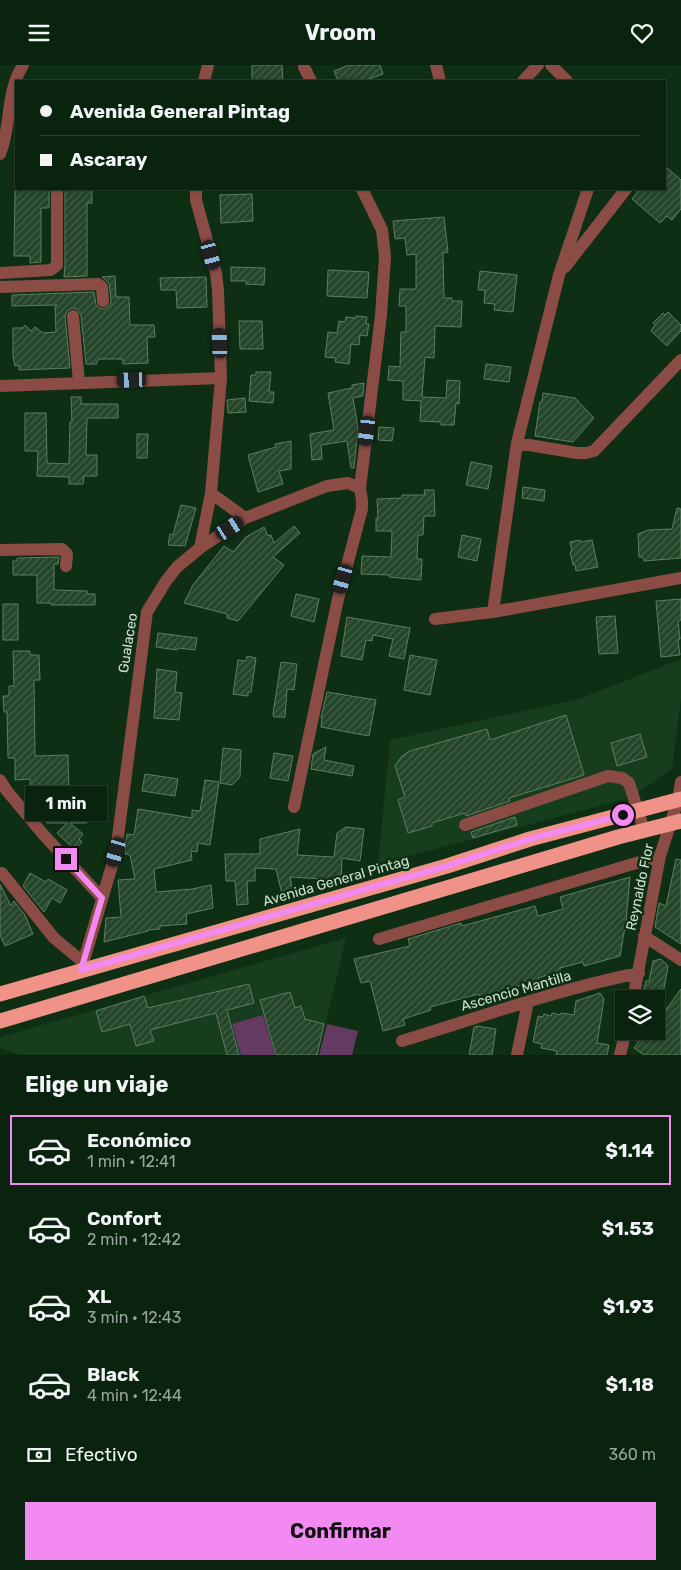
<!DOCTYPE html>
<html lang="es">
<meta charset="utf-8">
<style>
body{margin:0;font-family:Rubik,sans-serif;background:#132b18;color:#f1f3f6;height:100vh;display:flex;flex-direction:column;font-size:19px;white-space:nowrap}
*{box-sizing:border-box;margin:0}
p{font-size:16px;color:#99a49e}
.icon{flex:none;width:28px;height:28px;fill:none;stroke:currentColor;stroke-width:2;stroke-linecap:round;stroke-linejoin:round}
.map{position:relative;height:990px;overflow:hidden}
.panel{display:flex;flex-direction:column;background:#0a230f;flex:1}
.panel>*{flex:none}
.hud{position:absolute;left:15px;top:15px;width:651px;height:110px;border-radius:0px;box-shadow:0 1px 4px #0004,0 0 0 1px #2a402f;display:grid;align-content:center;height:110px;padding:0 25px;background:#0a230f}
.controls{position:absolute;left:615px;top:925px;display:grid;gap:10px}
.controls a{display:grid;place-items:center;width:50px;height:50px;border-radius:0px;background:#0a230f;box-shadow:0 1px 4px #0004,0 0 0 1px #2a402f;font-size:25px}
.end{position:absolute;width:22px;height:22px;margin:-11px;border:6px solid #f38af1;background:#111;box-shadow:0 0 0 2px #111}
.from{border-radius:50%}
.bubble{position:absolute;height:35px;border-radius:0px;background:#0a230f;box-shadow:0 1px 4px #0004,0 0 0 1px #2a402f;font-size:16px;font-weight:700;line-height:35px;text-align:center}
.car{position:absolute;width:15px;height:30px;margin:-15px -8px;border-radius:6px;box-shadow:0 0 4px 1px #0007;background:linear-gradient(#222 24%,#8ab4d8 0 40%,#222 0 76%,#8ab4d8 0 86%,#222 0)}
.hud b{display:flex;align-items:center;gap:18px;height:48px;font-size:19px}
.hud b+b{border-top:1px solid #2a402f}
.hud i{width:12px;height:12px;background:#f1f3f6}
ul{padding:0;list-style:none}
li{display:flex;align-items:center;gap:15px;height:70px;margin:0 10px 8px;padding:0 15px;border:2px solid transparent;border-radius:0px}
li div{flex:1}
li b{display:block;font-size:19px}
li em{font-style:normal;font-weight:700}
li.on{border-color:#f38af1}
li>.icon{width:45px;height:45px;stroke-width:1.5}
h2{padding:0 25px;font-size:22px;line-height:60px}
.pay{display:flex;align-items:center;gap:12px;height:55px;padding:0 25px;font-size:19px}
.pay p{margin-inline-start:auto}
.button{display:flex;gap:10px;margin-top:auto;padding:10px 25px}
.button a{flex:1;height:58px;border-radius:0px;background:#f38af1;color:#111;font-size:20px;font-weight:700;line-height:58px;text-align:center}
header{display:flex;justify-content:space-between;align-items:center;height:65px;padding:0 25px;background:#0a230f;font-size:22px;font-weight:700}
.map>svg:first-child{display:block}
</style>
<header><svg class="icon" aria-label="menu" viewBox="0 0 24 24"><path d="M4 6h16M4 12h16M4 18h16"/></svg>Vroom<svg class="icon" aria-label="heart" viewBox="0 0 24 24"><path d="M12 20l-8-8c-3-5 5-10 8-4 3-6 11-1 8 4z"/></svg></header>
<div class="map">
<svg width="681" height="990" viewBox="0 0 681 990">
<defs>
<pattern id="building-hatch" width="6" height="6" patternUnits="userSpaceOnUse" patternTransform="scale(1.25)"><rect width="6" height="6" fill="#244529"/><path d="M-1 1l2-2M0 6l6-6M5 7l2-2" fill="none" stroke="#436047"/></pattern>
</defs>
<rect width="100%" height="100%" fill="#0e2f14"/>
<path fill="#163d1e" d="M681 594V633L672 704 630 733 378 799 390 675 579 634Z
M346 873 318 990H21L0 983V972Z"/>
<path fill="#643a63" d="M263 950 275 990H241L232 959Z
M327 959 358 966 352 990H319Z"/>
<path fill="url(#building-hatch)" stroke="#5c7f60" d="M252 0H282L283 16H252Z
M349 0H380L383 9 364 16H338L334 6Z
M665 101 681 115V144L672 155 667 151 660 158 632 134 640 124H665Z
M15 124H49V143H41V197L30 198V191H14Z
M65 124H92V138H87V211L64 212 65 200Z
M252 129 253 156 221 158 220 130Z
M444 152 448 187 443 188 444 233H452V236H462L461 262 435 261 434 293 425 292 422 332 446 333 447 315 460 316 459 339 456 338 454 360H441V357L420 356 421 336 403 335V316L388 315 389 301 400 302 401 267H406V241H399L400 224H416V189L407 190 405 173 395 174 393 156Z
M231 202 265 203 264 220 246 219V216H231Z
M328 205 369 207 367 233 327 231Z
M480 206 517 210 513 247 494 245 495 239 484 238 485 225H478Z
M115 211 116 232H129L130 260H154L155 272H147L148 298 123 299V294H100L97 296V299H86L81 250 77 244 73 243 68 245 65 251 70 303 19 305V300L15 301 13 292V263H23L25 260 31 266 35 262 43 268 56 267 55 242 57 240 12 241V230L94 227 96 240 100 243 104 244 110 240 111 235 109 218 102 212Z
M206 212 207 242 177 243 176 225H161L160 213Z
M668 247 681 260V266L667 281 651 266 655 260 653 258 663 248 665 250Z
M356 251 367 252 366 259H369L367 271 360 270 359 280 351 279 349 299 335 297 336 293 325 292 328 267 337 268 339 256 345 257 346 252 356 253Z
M239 256H262L263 284H240Z
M486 299 511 302 509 317 484 314Z
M256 307H271L269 327H274L273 338 249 336 251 310H256Z
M364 318 363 331 353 333 358 363 354 403H351L347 376 321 380 322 394 312 395 310 369 334 365 328 328 352 323V320Z
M543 328 575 333 594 353 573 377 535 371 540 337H542Z
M71 332H81V339H118V353H87L86 390H97V411H84L83 419H69V412L37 411 38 386H25V348H46L47 398 69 399 70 357H72Z
M245 333 246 347 228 348 227 335Z
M379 362 394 363 392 376 378 375Z
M137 369H148L147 393H137Z
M291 376V404L279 406 283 419 258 427 248 390 276 382 275 379Z
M471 397 492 401 488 424 466 420Z
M523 422 545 425 544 436 522 433Z
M424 425H434L435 451H424L423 470H418L417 494H422L421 515 389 512 390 510 361 509 362 491 391 492 392 466H376V453H378L377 434 402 433V430H425Z
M181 440 196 443 185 481 168 480 170 469 173 470Z
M677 443 681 444V493L644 496 643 492H639L638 469 648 465 672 464Z
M294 461 300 468 273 492 284 500 238 556 227 553V549L184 538 193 520 224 481 233 487 246 472 264 462 268 471 271 470 274 478Z
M462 470 481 474 477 496 458 492Z
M580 475 581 477 592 475 598 502 576 506 575 500H573L570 487 572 486 570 477Z
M59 492 58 499H54V525L87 526V529H95V540H51V538H37V510H13V496H17V493Z
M296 529 319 534 314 557 291 551Z
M681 534V555L678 556 680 574 678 575 680 590 661 592 656 536Z
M3 539H18V575H3Z
M615 551 618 588 599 589 596 552Z
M347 552 410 563 404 594 389 591 393 574 373 570 372 576 366 575 362 595 341 591Z
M158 568 197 573 195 585 178 583 177 585 156 582Z
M13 586H30V590H39L40 615H34L35 691 68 690 69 731H87V758H70L83 769 79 774 82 777 75 785 57 768 67 758H47L31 739 30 714 15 715V693H8L7 647H4L3 631H9V621H14Z
M410 590 437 595 430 630 404 625Z
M247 591 256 593 251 627H248V631L233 629 238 595 246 596Z
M281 597 297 599 294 625 287 624 285 652H274L273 649Z
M157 604 177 607 175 627 182 628 179 655 154 653Z
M327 627 376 635 369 671 321 662 322 653H321Z
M566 650 584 710 509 733 510 736 466 751 465 748 432 758V761L408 768 398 735 405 732 395 701 402 691 410 686 487 664 490 675Z
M640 669 647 692 617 701 611 678Z
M326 682 324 695 354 701 352 711 311 704 313 689Z
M223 683 241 685 240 712 232 720 220 718Z
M274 688 293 691 288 716 270 713Z
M145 709 178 714 175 731 142 726Z
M205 715 219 717 210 780 198 778 197 787 191 786 192 795 154 804 156 827 192 824 211 820 213 843 186 849 187 859 160 861V864L148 865V866L104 877 106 853 121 852 118 815 135 814 130 790 125 789 126 781H125L127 769 134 770 138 744 192 753V745L200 746Z
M515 752 517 760 473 773 471 767Z
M346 762 364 764 360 796 342 793 341 815 290 812 293 827 282 829 276 804 255 803V816H247L248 839 237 840 235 816H226L225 789H260V774L300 764 297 790 334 792 337 768Z
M676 794 681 795V879L655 862 659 838 666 841Z
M30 808 46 817 48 814 67 825 60 838 52 833 44 847 23 821Z
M630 812 626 856 620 891 584 901 583 897 560 903V906L538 913 539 915 505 925 507 931 482 939 479 929 430 942 431 945 403 954 405 960 383 966 370 916 361 918 354 894 410 881 408 874 461 858 462 861 535 841 538 851 563 844 560 832Z
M0 819 11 841 14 836 25 850 33 869 5 881 0 870Z
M661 894 668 901 662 934H641L646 916H649L653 896Z
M249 919 254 938 227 945 239 990H227L216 948 150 965 154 976 136 981 130 959 102 967 96 946 144 931 148 943Z
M681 924V990H644L634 983 640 974 633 970 634 966H656V958Z
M290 927 295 943 301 941 305 954 324 959 317 990H276L260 935Z
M600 928 604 934 597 978 609 980 607 990H556L557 986 541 983 542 979 533 977 538 951 543 952 544 949 551 951 552 948 560 950 561 948 574 950 576 936Z
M477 961 496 964 492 990H469L474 962Z"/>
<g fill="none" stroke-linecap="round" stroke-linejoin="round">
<path stroke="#8b4c45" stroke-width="12" d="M436 0 440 16
M551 0 567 16
M304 2 311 16
M204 16 208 0
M523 16 538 0
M0 89C12 60 5 29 23 0
M196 124V135L216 208 218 225 221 313 211 428 200 483
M565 202 626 124
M0 208 51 205 57 200V124
M0 222 98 219 102 222 103 236
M73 251 79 317
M0 321 221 313
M517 378 577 388H586L594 386 681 295
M360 423 381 250 385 192 382 165 362 124
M211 428 245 453
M0 485 62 484 67 489 66 501
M493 547 517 378 559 210 588 124
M435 554 493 547 681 513
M0 715 7 726 42 768 102 833
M465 760 608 711 622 713 629 718 644 765
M2 808 54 873 83 897
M644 871 681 895
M379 874 660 791
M81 905 116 787 147 547 166 516 177 502 200 483 245 453 327 421 348 418 360 423 362 436V444L338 534 294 742
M633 934 660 791 678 735 681 717
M402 976C480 952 559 924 639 908
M517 990 528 937
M620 990 626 966"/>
<path stroke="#f09287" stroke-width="15" d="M0 929 447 801 530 774 681 734
M0 956 618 772 681 756"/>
</g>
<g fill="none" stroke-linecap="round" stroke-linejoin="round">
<path stroke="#f38af1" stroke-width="6" d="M66 794 102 833 81 905 447 801 530 774 623 750"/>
</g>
<g text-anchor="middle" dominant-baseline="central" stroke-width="5" stroke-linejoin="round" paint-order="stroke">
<g font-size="14" fill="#cde0ce" stroke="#0e2f14">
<text transform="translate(128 578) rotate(-81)">Gualaceo</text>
<text transform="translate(336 816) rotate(-16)">Avenida General Pintag</text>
<text transform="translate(640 822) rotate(-78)">Reynaldo Flor</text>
<text transform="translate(516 926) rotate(-16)">Ascencio Mantilla</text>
</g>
</g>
</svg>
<div class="controls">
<a><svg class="icon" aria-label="layers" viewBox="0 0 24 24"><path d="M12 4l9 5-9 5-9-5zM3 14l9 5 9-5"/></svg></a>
</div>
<i class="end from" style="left:623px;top:750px"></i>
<i class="end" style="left:66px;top:794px"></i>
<div class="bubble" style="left:25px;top:721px;width:82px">1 min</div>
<i class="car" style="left:211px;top:190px;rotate:165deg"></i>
<i class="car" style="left:220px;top:278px;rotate:358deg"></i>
<i class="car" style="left:132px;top:315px;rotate:268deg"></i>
<i class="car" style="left:367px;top:366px;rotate:187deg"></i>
<i class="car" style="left:230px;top:463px;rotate:57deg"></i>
<i class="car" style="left:343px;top:514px;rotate:196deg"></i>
<i class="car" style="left:116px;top:787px;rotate:197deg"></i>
<div class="hud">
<b><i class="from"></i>Avenida General Pintag</b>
<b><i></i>Ascaray</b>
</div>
</div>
<section class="panel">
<h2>Elige un viaje</h2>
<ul>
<li class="on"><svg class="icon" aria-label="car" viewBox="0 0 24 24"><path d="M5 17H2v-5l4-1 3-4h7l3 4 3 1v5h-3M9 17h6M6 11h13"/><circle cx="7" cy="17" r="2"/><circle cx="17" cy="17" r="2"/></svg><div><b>Económico</b><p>1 min · 12:41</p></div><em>$1.14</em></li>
<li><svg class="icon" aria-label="car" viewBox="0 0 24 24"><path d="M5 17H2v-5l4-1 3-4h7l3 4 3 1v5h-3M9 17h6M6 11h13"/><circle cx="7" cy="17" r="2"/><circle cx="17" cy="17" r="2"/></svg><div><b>Confort</b><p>2 min · 12:42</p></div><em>$1.53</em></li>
<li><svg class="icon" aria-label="car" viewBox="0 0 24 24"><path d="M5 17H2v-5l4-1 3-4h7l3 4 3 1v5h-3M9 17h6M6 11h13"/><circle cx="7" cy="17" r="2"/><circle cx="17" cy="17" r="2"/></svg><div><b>XL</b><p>3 min · 12:43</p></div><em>$1.93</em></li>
<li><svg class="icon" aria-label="car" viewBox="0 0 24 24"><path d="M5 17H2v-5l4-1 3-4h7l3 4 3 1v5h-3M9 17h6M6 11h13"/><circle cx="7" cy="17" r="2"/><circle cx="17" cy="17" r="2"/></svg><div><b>Black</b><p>4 min · 12:44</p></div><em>$1.18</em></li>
</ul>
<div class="pay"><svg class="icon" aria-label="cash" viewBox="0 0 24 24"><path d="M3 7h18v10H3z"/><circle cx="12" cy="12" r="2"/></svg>Efectivo<p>360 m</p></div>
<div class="button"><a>Confirmar</a></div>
</section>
